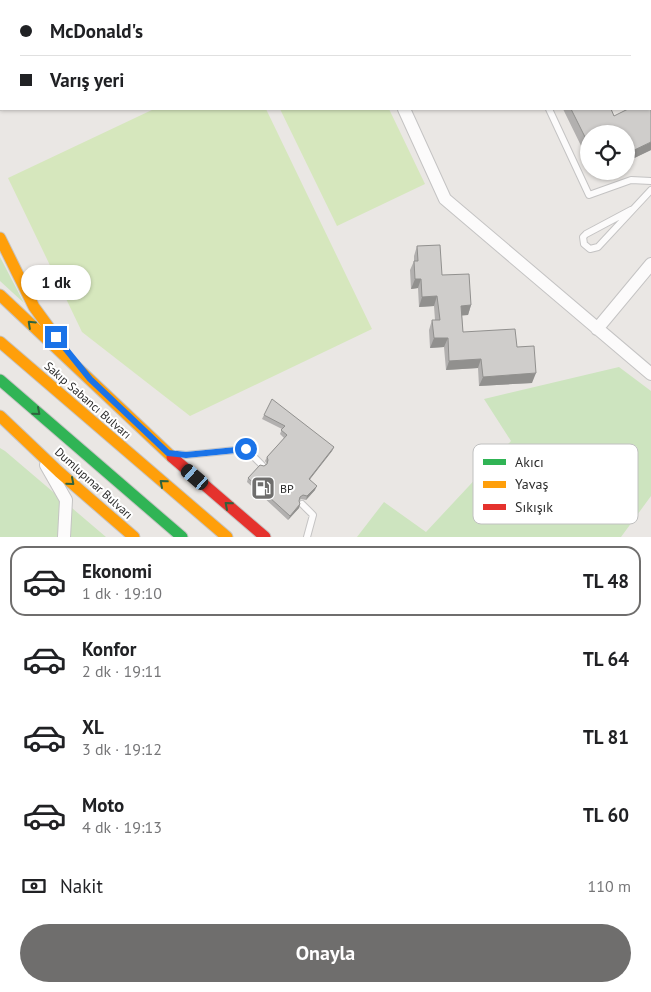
<!DOCTYPE html>
<html lang="tr">
<meta charset="utf-8">
<style>
body{margin:0;font-family:"PT Sans",sans-serif;background:#f2f2f2;color:#202124;height:100vh;display:flex;flex-direction:column;font-size:19px;white-space:nowrap}
*{box-sizing:border-box;margin:0}
p{font-size:16px;color:#757577}
.icon{flex:none;width:28px;height:28px;fill:none;stroke:currentColor;stroke-width:2;stroke-linecap:round;stroke-linejoin:round}
.map{position:relative;height:537px;overflow:hidden}
.sheet{display:flex;flex-direction:column;background:#fff;flex:1}
.sheet>*{flex:none}
.guide{position:absolute;left:0px;top:0px;width:651px;height:110px;box-shadow:0 1px 4px #0004;display:grid;align-content:center;height:110px;padding:0 20px;background:#fff}
.fabs{position:absolute;left:580px;top:125px;display:grid;gap:10px}
.fabs a{display:grid;place-items:center;width:55px;height:55px;border-radius:50%;background:#fff;box-shadow:0 1px 4px #0004;font-size:25px}
.end{position:absolute;width:22px;height:22px;margin:-11px;border:6px solid #1a73e8;background:#fff;box-shadow:0 0 0 2px #fff}
.from{border-radius:50%}
.bubble{position:absolute;height:35px;border-radius:18px;background:#fff;box-shadow:0 1px 4px #0004;font-size:16px;font-weight:700;line-height:35px;text-align:center}
.car{position:absolute;width:15px;height:30px;margin:-15px -8px;border-radius:6px;box-shadow:0 0 4px 1px #0007;background:linear-gradient(#222 24%,#8ab4d8 0 40%,#222 0 76%,#8ab4d8 0 86%,#222 0)}
.guide b{display:flex;align-items:center;gap:18px;height:48px;font-size:19px}
.guide b+b{border-top:1px solid #e0e0e0}
.guide i{width:12px;height:12px;background:#202124}
ul{padding:9px 0 0;list-style:none}
li{display:flex;align-items:center;gap:15px;height:70px;margin:0 10px 8px;padding:0 10px;border:2px solid transparent;border-radius:15px}
li div{flex:1}
li b{display:block;font-size:19px}
li em{font-style:normal;font-weight:700}
li.current{border-color:#6f6e6d}
li>.icon{width:45px;height:45px;stroke-width:1.5}
.pay{display:flex;align-items:center;gap:12px;height:55px;padding:0 20px;font-size:19px}
.pay p{margin-inline-start:auto}
.primary-button{display:flex;gap:10px;margin-top:auto;padding:10px 20px}
.primary-button a{flex:1;height:58px;border-radius:30px;background:#6f6e6d;color:#fff;font-size:20px;font-weight:700;line-height:58px;text-align:center}
.map>svg:first-child{display:block}
</style>
<div class="map">
<svg width="651" height="537" viewBox="0 0 651 537">
<rect width="100%" height="100%" fill="#eae7e4"/>
<path fill="#cde4bf" d="M0 257 24 303 0 281Z
M619 367 651 391V496L621 537H357L384 502 426 532 511 441 484 399Z
M0 448 5 451 106 537H0Z"/>
<path fill="#d6e7bd" d="M154 109H266L372 329 190 416 82 332 8 178Z
M280 109H389L425 184 337 226Z"/>
<g fill="none" stroke-linecap="round" stroke-linejoin="round">
<g stroke="#c4c3c3" stroke-width="8">
<path id="lane" d="M549 109 589 195 631 180 651 181
M631 210 586 234 583 237 584 244 590 249 598 247 651 190
M178 454 186 455 246 449 262 465
M302 504 313 515 307 537"/>
</g>
<g stroke="#c4c3c3" stroke-width="14">
<path id="street" d="M355 0V1
M404 109 445 199 651 374
M597 329 651 264
M46 465 66 500 64 537"/>
</g>
<g stroke="#c6c4c3" stroke-width="13">
<path id="fast" d="M113 1 115 0
M0 66H1
M0 380 182 537"/>
</g>
<g stroke="#c6c4c3" stroke-width="13">
<path id="slow" d="M0 104 1 103
M0 238 34 307 53 333
M0 295 172 457
M0 342 227 537
M0 416 59 472 134 537"/>
</g>
<g stroke="#c6c4c3" stroke-width="13">
<path id="jam" d="M206 1 209 0
M172 457 265 537"/>
</g>
<use href="#lane" stroke="#fcfbfb" stroke-width="6"/>
<use href="#street" stroke="#fcfbfb" stroke-width="12"/>
<use href="#fast" stroke="#30b455" stroke-width="11"/>
<use href="#slow" stroke="#ff9f0a" stroke-width="11"/>
<use href="#jam" stroke="#e5322d" stroke-width="11"/>
</g>
<path fill="#b2b0af" d="M511 0H563L561 1H512Z
M595 0H642V1H595Z
M563 109H611L614 116 651 150 626 162V134H589V162Z
M417 246 442 275 471 305 468 315H462L463 332 517 347 532 383 479 386 478 368 446 370 444 347 430 348 429 330 432 320H435L434 306 419 307 418 288 411 289 410 270 414 261V256Z
M264 415 334 447 332 451 310 479 315 490 306 500 301 499 299 501 300 504 299 508 288 520 247 482 248 478 267 464 265 461 267 457 284 438 280 434 282 429 262 419Z"/>
<path fill="#91908e" d="M651 142V150L626 162V154Z
M415 279H421L418 288 411 289Z
M437 296 434 306 419 307 422 297Z
M471 305 468 315 458 316 461 306Z
M434 338H448L444 347 430 348Z
M481 359 478 368 446 370 449 361Z
M536 373 532 383 479 386 483 377Z
M334 447 332 451 307 483 309 479Z
M317 486 315 490 306 500 307 496Z
M300 504 299 508 288 520 290 516Z"/>
<path fill="#cfcdcb" stroke="#91908e" d="M519 0H558L559 1H520Z
M603 0H642V1H603Z
M650 17 651 19V142L626 154V134H589V145L571 109H611L614 116 628 109H650Z
M440 245 442 275 469 274 471 305 461 306 463 332 515 329 517 347 534 346 536 373 483 377 481 359 449 361 448 338H434L432 320H440L437 296 422 297 421 279H415L414 261H418L417 246Z
M272 399 334 447 309 479 317 486 307 496 303 495 300 497 299 501 300 504 290 516 248 478 260 465 264 466 267 464 268 460 267 457 287 435 281 430 285 426 264 415Z"/>
<defs><path id="oneway-chevron" d="M-2-3.5L2.5 0L-2 3.5" fill="none" stroke-width="1.6" stroke-linecap="round" stroke-linejoin="round" transform="scale(1.25)"/></defs>
<g stroke="#2e633d">
<use href="#oneway-chevron" transform="translate(31 324) rotate(-137)"/>
<use href="#oneway-chevron" transform="translate(37 412) rotate(41)"/>
<use href="#oneway-chevron" transform="translate(71 482) rotate(41)"/>
<use href="#oneway-chevron" transform="translate(163 483) rotate(-139)"/>
<use href="#oneway-chevron" transform="translate(228 505) rotate(-139)"/>
</g>
<g fill="none" stroke-linecap="round" stroke-linejoin="round">
<path stroke="#1a73e8" stroke-width="6" d="M56 337 90 379 168 453 186 455 246 449"/>
</g>
<defs>
<g id="fuel-square" transform="scale(1.25)"><rect x="-9" y="-9" width="18" height="18" rx="4" fill="#6f6e6d" stroke="#fff"/><path d="M-5.5-6h7V0h2V4h1.3V-2.5L3-4.5l.8-.8L6-3V5H2.5V1h-1V6h-7ZM-4.2-4.7v3.2H.2V-4.7Z" fill="#fff"/></g>
</defs>
<g fill-rule="evenodd">
<use href="#fuel-square" x="263" y="488"/>
</g>
<g text-anchor="middle" dominant-baseline="central" stroke-width="4" stroke-linejoin="round" paint-order="stroke">
<g font-size="12" fill="#2d2d2d" stroke="#fff">
<text transform="translate(88 400) rotate(41)">Sakıp Sabancı Bulvarı</text>
<text transform="translate(94 483) rotate(42)">Dumlupınar Bulvarı</text>
</g>
<g font-size="12" fill="#2d2d2d" stroke="#fff" text-anchor="start">
<text x="280" y="488">BP</text>
</g>
</g>
<rect x="473" y="444" width="165" height="80" rx="8" fill="#fff" stroke="#c0c0c0" stroke-width="1"/>
<rect x="483" y="459" width="23" height="6" fill="#30b455"/>
<rect x="483" y="481" width="23" height="7" fill="#ff9f0a"/>
<rect x="483" y="504" width="23" height="6" fill="#e5322d"/>
<g font-size="14" fill="#2d2d2d">
<text x="515" y="467">Akıcı</text>
<text x="515" y="489">Yavaş</text>
<text x="515" y="512">Sıkışık</text>
</g>
</svg>
<div class="fabs">
<a><svg class="icon" aria-label="locate" viewBox="0 0 24 24"><circle cx="12" cy="12" r="6"/><path d="M12 2v4M12 18v4M2 12h4M18 12h4"/></svg></a>
</div>
<i class="end from" style="left:246px;top:449px"></i>
<i class="end" style="left:56px;top:337px"></i>
<div class="bubble" style="left:21px;top:265px;width:70px">1 dk</div>
<i class="car" style="left:195px;top:477px;rotate:311deg"></i>
<div class="guide">
<b><i class="from"></i>McDonald's</b>
<b><i></i>Varış yeri</b>
</div>
</div>
<section class="sheet">
<ul>
<li class="current"><svg class="icon" aria-label="car" viewBox="0 0 24 24"><path d="M5 17H2v-5l4-1 3-4h7l3 4 3 1v5h-3M9 17h6M6 11h13"/><circle cx="7" cy="17" r="2"/><circle cx="17" cy="17" r="2"/></svg><div><b>Ekonomi</b><p>1 dk · 19:10</p></div><em>TL 48</em></li>
<li><svg class="icon" aria-label="car" viewBox="0 0 24 24"><path d="M5 17H2v-5l4-1 3-4h7l3 4 3 1v5h-3M9 17h6M6 11h13"/><circle cx="7" cy="17" r="2"/><circle cx="17" cy="17" r="2"/></svg><div><b>Konfor</b><p>2 dk · 19:11</p></div><em>TL 64</em></li>
<li><svg class="icon" aria-label="car" viewBox="0 0 24 24"><path d="M5 17H2v-5l4-1 3-4h7l3 4 3 1v5h-3M9 17h6M6 11h13"/><circle cx="7" cy="17" r="2"/><circle cx="17" cy="17" r="2"/></svg><div><b>XL</b><p>3 dk · 19:12</p></div><em>TL 81</em></li>
<li><svg class="icon" aria-label="car" viewBox="0 0 24 24"><path d="M5 17H2v-5l4-1 3-4h7l3 4 3 1v5h-3M9 17h6M6 11h13"/><circle cx="7" cy="17" r="2"/><circle cx="17" cy="17" r="2"/></svg><div><b>Moto</b><p>4 dk · 19:13</p></div><em>TL 60</em></li>
</ul>
<div class="pay"><svg class="icon" aria-label="cash" viewBox="0 0 24 24"><path d="M3 7h18v10H3z"/><circle cx="12" cy="12" r="2"/></svg>Nakit<p>110 m</p></div>
<div class="primary-button"><a>Onayla</a></div>
</section>
